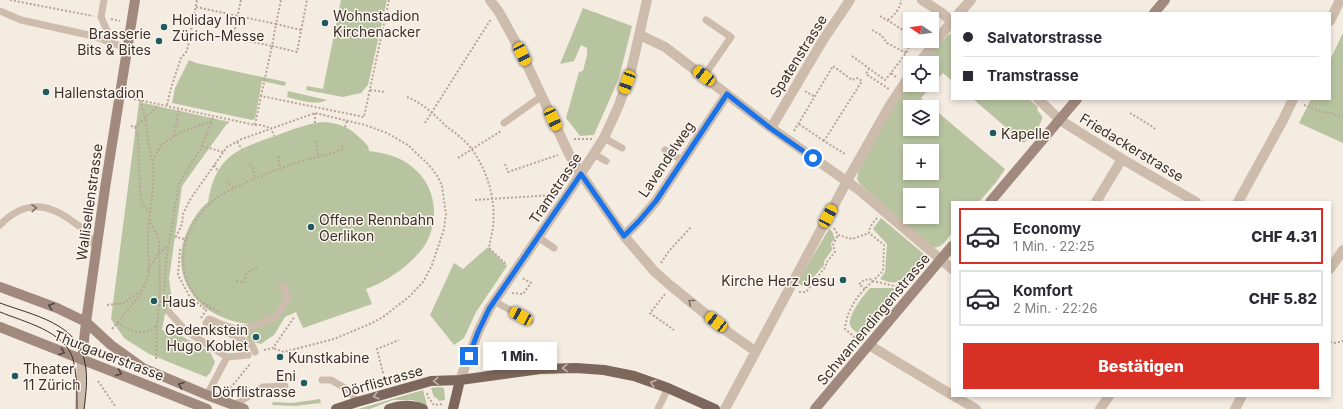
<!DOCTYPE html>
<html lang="de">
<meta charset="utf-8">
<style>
body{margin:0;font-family:Inter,sans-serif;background:#f7f7f7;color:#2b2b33;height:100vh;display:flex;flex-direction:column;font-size:15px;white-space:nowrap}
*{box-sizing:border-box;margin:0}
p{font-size:13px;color:#7c7c81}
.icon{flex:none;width:22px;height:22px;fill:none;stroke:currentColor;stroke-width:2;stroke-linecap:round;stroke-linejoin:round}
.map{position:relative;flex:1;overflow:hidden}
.details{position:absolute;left:951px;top:201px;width:380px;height:196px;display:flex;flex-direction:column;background:#fff;border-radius:0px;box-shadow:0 2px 6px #0003}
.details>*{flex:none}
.hud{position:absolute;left:951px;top:12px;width:380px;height:88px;border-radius:0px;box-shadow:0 2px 6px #0003;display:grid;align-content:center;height:88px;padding:0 12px;background:#fff}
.needle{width:26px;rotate:283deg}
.tools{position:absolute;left:903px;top:12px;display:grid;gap:8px}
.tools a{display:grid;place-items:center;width:36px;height:36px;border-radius:0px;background:#fff;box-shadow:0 2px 6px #0003;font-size:20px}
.end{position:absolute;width:18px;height:18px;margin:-9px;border:5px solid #1a73e8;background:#fff;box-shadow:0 0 0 2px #fff}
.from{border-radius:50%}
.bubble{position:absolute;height:28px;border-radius:0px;background:#fff;box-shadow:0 2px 6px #0003;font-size:13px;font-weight:800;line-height:28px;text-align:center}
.car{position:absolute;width:12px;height:24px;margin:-12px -6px;border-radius:5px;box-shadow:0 0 3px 1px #0007;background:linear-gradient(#f5c518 24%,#345 0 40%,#f5c518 0 76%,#345 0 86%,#f5c518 0)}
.hud b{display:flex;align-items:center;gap:14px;height:38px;font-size:15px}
.hud b+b{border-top:1px solid #e1e1e2}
.hud i{width:10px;height:10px;background:#2b2b33}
ul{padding:7px 0 0;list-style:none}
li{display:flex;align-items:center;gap:12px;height:56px;margin:0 8px 6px;padding:0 4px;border:2px solid #e1e1e2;border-radius:0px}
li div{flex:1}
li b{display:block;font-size:15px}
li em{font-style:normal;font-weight:800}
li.current{border-color:#d93025}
li>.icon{width:36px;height:36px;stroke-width:1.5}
.cta{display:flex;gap:8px;margin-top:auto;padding:8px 12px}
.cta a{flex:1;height:46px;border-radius:0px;background:#d93025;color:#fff;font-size:16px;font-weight:800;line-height:46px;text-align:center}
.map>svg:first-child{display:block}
</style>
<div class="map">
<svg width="1343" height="409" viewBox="0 0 1343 409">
<rect width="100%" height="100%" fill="#f4ebe1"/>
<path fill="#b8c4a0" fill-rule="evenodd" d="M341 0H387L368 85 361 93 343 97 306 90 307 86 323 89Z
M583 8 632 26 619 78 594 135 580 136 566 118 579 72 583 71 587 55V48L581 45 574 61 560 64Z
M952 33V81L943 73 932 85V63H924L947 36Z
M1343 33V143L1299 123 1311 99H1330V60Z
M189 60 196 63 286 82 285 86 262 81 255 119 252 120 172 103 175 88Z
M910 82V85H932L921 98 1005 169 997 181 979 202H952V233C947 239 941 250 932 247L860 184 857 179 858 171 892 109ZM910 107H932V129H910ZM910 151H932V173H910ZM910 195H932V217H910Z
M288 91 327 100C315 106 299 100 287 97Z
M973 99H1029L1038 107 1037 110 1042 116V119L1039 126 1024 143Z
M139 102 230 122 226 125 182 186 169 279 173 307 165 314 162 330 178 334 210 352 215 362 210 373 206 377 149 354 124 338 111 319Z
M325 122C346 124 355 132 368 146L369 151C384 153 399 156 411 166 437 185 441 222 423 248 409 266 388 281 366 289L372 304 303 328 296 312 285 317 274 335 261 344 250 341 242 332 261 325C248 324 235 323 222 317 189 304 172 269 186 234 191 222 198 210 208 202 216 155 237 149 278 135 294 129 309 123 325 122Z
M881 218 925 255 926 260 906 283 889 282 880 279 885 272 887 244 873 229Z
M829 229 832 231 835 239 831 243 832 250 824 261V265L805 287 797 283Z
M488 247 507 266 476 312 464 338 454 345 430 315 454 263 463 269Z
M870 288H893L899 292 863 337C859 334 853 330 851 327 845 318 864 295 870 288Z
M438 387 444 388 445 400 439 401 437 398 434 397 431 388Z
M423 390 427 406 413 400H393L370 409H358Z
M320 399 321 403 294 406 272 405 273 402 292 403Z"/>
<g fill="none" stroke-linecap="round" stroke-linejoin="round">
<path stroke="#b9a596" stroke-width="2" stroke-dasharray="2 2" stroke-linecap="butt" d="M10 0 93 16
M241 0 233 38 272 46 261 96
M196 7 276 24 281 0
M880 16 910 34
M111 19 120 21
M888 20C894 16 901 7 901 0
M301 30 276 24 272 46 297 52 307 0
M872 30 881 35 887 43 906 53
M852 56 885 80 891 73
M869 68 866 74 889 89
M896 77 891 73 906 53 912 41
M370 90 385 92
M805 91 815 97
M407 97C422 103 434 114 446 126 455 133 467 141 473 151 488 172 496 201 493 227 492 234 490 241 489 248L507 265
M134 99 255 125 261 96 364 117 389 0
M167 105 171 88 181 58 187 51 197 0
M1304 105 1321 112 1331 113 1343 117
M315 113V123
M1130 113 1153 127 1156 130
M425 123 491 19
M799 124 824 141
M255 125H260L271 128 274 136
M131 126 135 127 138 137 140 189 142 204 150 213
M135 127 159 105
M345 127 347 121
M794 131 833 66 852 80 857 78 862 81 824 141 845 154
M174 136 179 109
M574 139H592
M316 141 318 156
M237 142 242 149
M202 146 223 152
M278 156 280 168
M458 158 501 131
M153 161 161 145 179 133 212 121 213 116
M250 164 253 169 255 178
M505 164 508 172 558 155
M214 165 218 171
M226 181 234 188C258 177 281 167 306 160 317 156 332 155 342 149L343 142
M475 200 554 195
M877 218 870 227 869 233 884 245 883 271 873 281 903 288
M149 219 159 239 160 290 157 325
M834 228 838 235 852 239 869 233
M184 239 176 237 182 224 183 214 191 198 227 147 242 139 315 113 365 125 387 133 408 145 429 165 438 177 442 186 446 214 444 229 432 265 423 282 410 296 383 317 372 323 334 339 284 352 273 348
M184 246 187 235
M180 249 178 275 190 297 206 310
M661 263 669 251 691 227
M148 270 159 253 168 246
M236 281 244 282
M244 283C246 272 246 272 257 268
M799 292H806L826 266V263L835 252 833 245 838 235
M512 293 523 294 531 283 522 278
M665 294 650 313 674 330
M203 303 212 310
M107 305 124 303 142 290
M159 306 164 296 166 261 179 183 200 150 212 121
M218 312C214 308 206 305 201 301 197 298 193 292 191 289 172 258 190 216 218 197 222 193 229 191 234 188
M117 323C131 331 144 338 157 325L156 361
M112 329 139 296C143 290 146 283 148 276 150 263 147 249 148 236 148 217 158 172 151 157L145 117 140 100
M858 340 845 329C847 309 858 294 873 281L870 279 864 280 859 284 865 289
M1330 342 1335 343 1343 341
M264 350 273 348 295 316
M98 381 115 406
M385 381 377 349 399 340
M228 391 250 364
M427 393 428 397 434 405 443 404"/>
<path stroke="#cdbbac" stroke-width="7" d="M104 0 101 17 112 42
M0 11 21 20 93 36 126 48
M704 76 731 37 706 20
M504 123 542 96
M604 138 622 148
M665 150 683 161
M594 154 606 161
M0 225C23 201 46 202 72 221 83 228 90 235 96 248
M538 237 554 248
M494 301 530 321
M169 312 186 331 227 357 207 395
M271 319 276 317 288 298 283 286
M214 321 209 319 206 323 237 337 252 345 255 352
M227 357 248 355
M322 380H331L350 391 357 402
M233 406 263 387 285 386
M658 409 668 388"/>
<path stroke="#cdbbac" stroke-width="10" d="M490 0 499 12 522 54 569 154 581 174 624 236 655 272 671 286 728 332 755 351
M922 0 942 13 952 22
M959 13 971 0
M1330 21 1340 0
M640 35 665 47 771 128 859 190 952 269
M919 63 952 21
M1038 99 1060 120 1122 159 1196 202
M771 128 823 40 850 0
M1096 202 1122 159
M1238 202 1283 120 1293 99
M624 236 639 221 656 201 727 94
M1330 269 1343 250
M869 345 952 395
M460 380 478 332 489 309 571 189 604 138 619 105 631 71 647 0
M954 396 976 409
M80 409 82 359
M725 409 847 181 890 105 910 75
M1100 409 1109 396
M1235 409 1242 396"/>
<path stroke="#a18a7d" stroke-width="10" d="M1154 13 1165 0
M990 202 1077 99
M0 287 57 308 86 322 111 345 143 368 207 395 244 409
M0 327 207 409
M82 359 86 322 105 188 135 0
M815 409 952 246"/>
<path stroke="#7d675c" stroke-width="10" d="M336 409 357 402 431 381 460 380 540 369 576 368 604 370 634 376 668 388 715 409
M389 409C401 405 411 404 423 409
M453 409 460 380"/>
<path stroke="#3b302b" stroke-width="1" d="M0 303C32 315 79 323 85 363 88 378 86 394 84 409
M0 312C24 322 65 331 73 359 77 375 77 393 77 409"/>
<path stroke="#b9a596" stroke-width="2" stroke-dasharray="2 2" stroke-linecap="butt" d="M201 318 207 309"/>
<path stroke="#cdbbac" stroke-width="7" d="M214 321C224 325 235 331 246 328 254 327 263 322 271 319"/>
</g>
<defs><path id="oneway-chevron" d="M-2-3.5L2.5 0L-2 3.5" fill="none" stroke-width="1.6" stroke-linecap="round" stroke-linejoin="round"/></defs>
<g stroke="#7d6f65">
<use href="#oneway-chevron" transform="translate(34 208) rotate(-2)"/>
<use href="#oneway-chevron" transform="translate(691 302) rotate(-141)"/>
</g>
<g stroke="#544640">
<use href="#oneway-chevron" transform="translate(51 306) rotate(-160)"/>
<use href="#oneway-chevron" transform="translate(62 352) rotate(20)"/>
<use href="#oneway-chevron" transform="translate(119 373) rotate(22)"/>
<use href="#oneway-chevron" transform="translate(181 385) rotate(-158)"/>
</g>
<g stroke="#c2b5ac">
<use href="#oneway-chevron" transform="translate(565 368) rotate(178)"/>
<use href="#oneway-chevron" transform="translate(436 381) rotate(177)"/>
<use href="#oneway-chevron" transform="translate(653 383) rotate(-161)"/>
<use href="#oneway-chevron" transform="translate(376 396) rotate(164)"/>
</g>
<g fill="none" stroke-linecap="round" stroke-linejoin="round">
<path stroke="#1a73e8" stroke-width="5" d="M469 356 478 332 489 309 581 174 624 236 639 221 656 201 727 94 770 128 813 158"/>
</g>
<g fill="#1f5a5e" stroke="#fbf5ee" stroke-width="1.5">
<circle cx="325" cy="23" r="4"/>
<circle cx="164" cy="27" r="4"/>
<circle cx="159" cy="41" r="4"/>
<circle cx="46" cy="92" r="4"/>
<circle cx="993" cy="133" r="4"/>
<circle cx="311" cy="227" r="4"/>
<circle cx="843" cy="280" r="4"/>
<circle cx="154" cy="301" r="4"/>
<circle cx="256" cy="337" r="4"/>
<circle cx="280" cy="357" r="4"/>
<circle cx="15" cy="376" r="4"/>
<circle cx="304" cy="383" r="4"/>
</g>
<g text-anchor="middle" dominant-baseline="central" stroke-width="3" stroke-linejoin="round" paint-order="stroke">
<g font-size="14" fill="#3b302b" stroke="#fbf5ee" text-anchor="start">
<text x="333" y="15">Wohnstadion<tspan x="333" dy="16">Kirchenacker</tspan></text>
<text x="172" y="19">Holiday Inn<tspan x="172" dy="16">Zürich-Messe</tspan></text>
<text x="151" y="33" text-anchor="end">Brasserie<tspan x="151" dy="16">Bits &amp; Bites</tspan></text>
<text x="54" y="92">Hallenstadion</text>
<text x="1001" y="133">Kapelle</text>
<text x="319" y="219">Offene Rennbahn<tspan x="319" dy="16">Oerlikon</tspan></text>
<text x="835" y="280" text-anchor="end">Kirche Herz Jesu</text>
<text x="162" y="301">Haus</text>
<text x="248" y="329" text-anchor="end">Gedenkstein<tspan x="248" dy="16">Hugo Koblet</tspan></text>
<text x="288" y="357">Kunstkabine</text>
<text x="23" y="368">Theater<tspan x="23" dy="16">11 Zürich</tspan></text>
<text x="296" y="375" text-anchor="end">Eni<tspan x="296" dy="16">Dörflistrasse</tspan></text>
</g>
<g font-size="14" fill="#3b302b" stroke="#fbf5ee">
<text transform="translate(798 56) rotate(-58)">Spatenstrasse</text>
<text transform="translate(1132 147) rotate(31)">Friedackerstrasse</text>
<text transform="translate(666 159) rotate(-56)">Lavendelweg</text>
<text transform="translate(555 188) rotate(-56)">Tramstrasse</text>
<text transform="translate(89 202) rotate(-82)">Wallisellenstrasse</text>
<text transform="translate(873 319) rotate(-50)">Schwamendingenstrasse</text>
<text transform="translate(109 355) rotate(21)">Thurgauerstrasse</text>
<text transform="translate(382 381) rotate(-16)">Dörflistrasse</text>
</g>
</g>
</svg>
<div class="tools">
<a><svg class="needle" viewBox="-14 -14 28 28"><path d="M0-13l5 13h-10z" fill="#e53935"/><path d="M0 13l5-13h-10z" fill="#7c7c81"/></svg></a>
<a><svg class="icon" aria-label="locate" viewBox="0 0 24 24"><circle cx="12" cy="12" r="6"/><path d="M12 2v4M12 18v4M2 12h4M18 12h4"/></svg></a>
<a><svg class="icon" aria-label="layers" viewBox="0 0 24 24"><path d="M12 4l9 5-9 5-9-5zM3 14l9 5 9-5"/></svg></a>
<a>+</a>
<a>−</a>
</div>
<i class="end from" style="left:813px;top:158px"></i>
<i class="end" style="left:469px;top:356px"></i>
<div class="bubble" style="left:483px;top:342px;width:74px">1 Min.</div>
<i class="car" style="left:522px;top:54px;rotate:154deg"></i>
<i class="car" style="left:704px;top:76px;rotate:308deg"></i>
<i class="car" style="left:627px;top:82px;rotate:200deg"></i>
<i class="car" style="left:553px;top:119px;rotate:155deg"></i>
<i class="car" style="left:828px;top:216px;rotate:28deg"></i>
<i class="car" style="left:521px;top:316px;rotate:299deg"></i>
<i class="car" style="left:716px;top:322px;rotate:308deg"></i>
<div class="hud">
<b><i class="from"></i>Salvatorstrasse</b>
<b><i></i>Tramstrasse</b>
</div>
<section class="details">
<ul>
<li class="current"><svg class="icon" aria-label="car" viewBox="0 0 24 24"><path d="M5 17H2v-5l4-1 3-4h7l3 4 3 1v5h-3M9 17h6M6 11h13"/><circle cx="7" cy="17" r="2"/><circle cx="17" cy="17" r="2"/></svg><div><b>Economy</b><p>1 Min. · 22:25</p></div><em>CHF 4.31</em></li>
<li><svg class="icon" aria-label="car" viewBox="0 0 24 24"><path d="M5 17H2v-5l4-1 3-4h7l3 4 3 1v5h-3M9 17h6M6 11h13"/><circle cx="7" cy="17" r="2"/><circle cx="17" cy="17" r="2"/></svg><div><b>Komfort</b><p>2 Min. · 22:26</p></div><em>CHF 5.82</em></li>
</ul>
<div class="cta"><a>Bestätigen</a></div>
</section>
</div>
